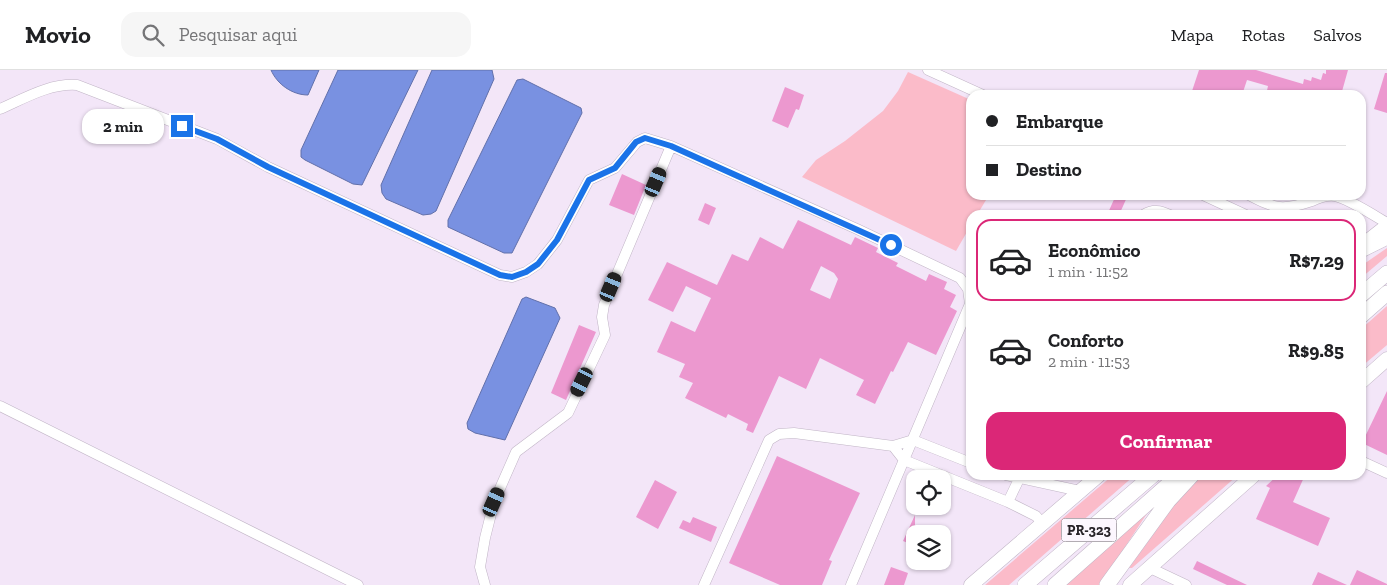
<!DOCTYPE html>
<html lang="pt">
<meta charset="utf-8">
<style>
body{margin:0;font-family:"Zilla Slab",serif;background:#f6f6f6;color:#202124;height:100vh;display:flex;flex-direction:column;font-size:19px;white-space:nowrap}
*{box-sizing:border-box;margin:0}
p{font-size:16px;color:#757577}
.icon{flex:none;width:28px;height:28px;fill:none;stroke:currentColor;stroke-width:2;stroke-linecap:round;stroke-linejoin:round}
.map{position:relative;flex:1;overflow:hidden}
.details{position:absolute;left:966px;top:140px;width:400px;height:270px;display:flex;flex-direction:column;background:#fff;border-radius:15px;box-shadow:0 1px 4px #0004}
.details>*{flex:none}
.top-card{position:absolute;left:966px;top:20px;width:400px;height:110px;border-radius:15px;box-shadow:0 1px 4px #0004;display:grid;align-content:center;height:110px;padding:0 20px;background:#fff}
.fabs{position:absolute;left:906px;top:400px;display:grid;gap:10px}
.fabs a{display:grid;place-items:center;width:45px;height:45px;border-radius:10px;background:#fff;box-shadow:0 1px 4px #0004;font-size:25px}
.end{position:absolute;width:22px;height:22px;margin:-11px;border:6px solid #1a73e8;background:#fff;box-shadow:0 0 0 2px #fff}
.from{border-radius:50%}
.bubble{position:absolute;height:35px;border-radius:15px;background:#fff;box-shadow:0 1px 4px #0004;font-size:16px;font-weight:800;line-height:35px;text-align:center}
.car{position:absolute;width:15px;height:30px;margin:-15px -8px;border-radius:6px;box-shadow:0 0 4px 1px #0007;background:linear-gradient(#222 24%,#8ab4d8 0 40%,#222 0 76%,#8ab4d8 0 86%,#222 0)}
.top-card b{display:flex;align-items:center;gap:18px;height:48px;font-size:19px}
.top-card b+b{border-top:1px solid #e0e0e0}
.top-card i{width:12px;height:12px;background:#202124}
ul{padding:9px 0 0;list-style:none}
li{display:flex;align-items:center;gap:15px;height:82px;margin:0 10px 8px;padding:0 10px;border:2px solid transparent;border-radius:15px}
li div{flex:1}
li b{display:block;font-size:19px}
li em{font-style:normal;font-weight:800}
li.current{border-color:#db2777}
li>.icon{width:45px;height:45px;stroke-width:1.5}
.cta{display:flex;gap:10px;margin-top:auto;padding:10px 20px}
.cta a{flex:1;height:58px;border-radius:15px;background:#db2777;color:#fff;font-size:20px;font-weight:800;line-height:58px;text-align:center}
header{display:flex;align-items:center;gap:30px;box-sizing:border-box;height:70px;padding:0 25px;background:#fff;border-bottom:1px solid #e0e0e0}
header strong{font-size:24px}
nav{display:flex;gap:28px;margin-inline-start:auto;font-size:18px}
.search{width:350px;height:45px;background:#f6f6f6;display:flex;align-items:center;gap:12px;box-sizing:border-box;padding:0 18px;border-radius:15px;color:#757577;font-size:19px}
.map>svg:first-child{display:block}
</style>
<header>
<strong>Movio</strong>
<div class="search"><svg class="icon" aria-label="search" viewBox="0 0 24 24"><circle cx="10" cy="10" r="6"/><path d="M15 15l6 6"/></svg>Pesquisar aqui</div>
<nav><a>Mapa</a><a>Rotas</a><a>Salvos</a></nav>
</header>
<div class="map">
<svg width="1387" height="515" viewBox="0 0 1387 515">
<rect width="100%" height="100%" fill="#f3e6f8"/>
<path fill="#fbbbc9" d="M908 2 971 30V125H989L977 145H971V155L956 181 802 107 816 90 845 71 883 41 898 21Z
M1387 178V186L1361 208V196Z
M1387 236V275L1361 297V259Z
M1113 405H1135L1009 515H985Z
M1199 405H1238L1132 498H1129L1185 420Z
M1148 442 1100 515H1065Z"/>
<path fill="#7991e1" stroke="#6170aa" d="M271 0H319L308 25C292 25 277 14 271 0Z
M338 0H418L362 115 353 114 305 90 301 87V80Z
M432 0H492L494 9 436 141 431 144 423 145 386 129 382 123 381 115Z
M523 9 581 38 582 43 512 183H504L448 157V150L517 10Z
M526 227 555 238 560 248 505 370 475 363 468 359 467 353 522 229Z"/>
<path fill="#ec98cf" fill-rule="evenodd" d="M1199 0H1256L1303 14 1304 9 1311 11 1312 7 1321 10 1323 3 1326 4V0H1348L1341 25H1327L1315 21 1314 25H1266L1268 16 1247 10 1242 25H1199V23L1192 21Z
M1385 3H1387V43L1374 39Z
M785 17 804 25 799 40 796 39 788 58 772 51Z
M622 104 646 115 634 145 609 135Z
M1116 125H1128L1119 145H1107Z
M705 133 716 138 709 155 698 150Z
M798 150 851 175 855 167 878 178 876 182 898 193 896 196 926 211 929 204 947 212 944 219 956 225 950 237 957 241 936 285 908 272 893 302 891 301 875 334 856 325 864 310 820 288 806 319 779 306 753 363 746 360 748 354 728 344 726 348 685 328 693 313 679 307 685 294 657 282 671 251 695 262 711 228 686 216 673 242 648 230 667 192 717 215 732 184 748 191 760 167 783 179ZM821 196 834 203 838 209 830 229 810 220Z
M579 255 596 262 566 330 551 323Z
M1387 321V385L1362 373Z
M777 386 860 423 829 490 832 491 822 515H780L729 493Z
M1278 405H1305L1293 432 1330 448 1318 476 1256 449 1270 418 1266 416Z
M655 410 677 422 658 459 636 447Z
M915 445V455L935 464H915V476L903 471Z
M693 447 717 457 711 472 679 458 683 450 690 453Z
M1197 491 1247 515H1227L1193 499Z
M891 497 908 503 904 515H884Z
M1357 500 1387 514V515H1350Z
M1318 502 1347 515H1312Z"/>
<g fill="none" stroke-linecap="round" stroke-linejoin="round">
<g stroke="#c1b5c6" stroke-width="11">
<path id="minor" d="M928 0 983 25
M0 39C25 28 50 13 77 15L217 69 268 97 500 205 512 207 526 202 538 194 557 170 589 110 615 98 637 72 645 68 671 76
M1203 125 1246 145
M1249 125C1276 139 1282 141 1312 131 1318 128 1328 125 1335 126 1347 128 1375 146 1387 153
M1143 145C1153 139 1160 140 1170 145
M0 336 358 515
M893 376 904 390 1008 432 1036 446 1042 453
M1361 391 1387 403
M1006 405 1080 421 1082 419
M1008 432 1019 409
M1150 498 1186 515
M485 515 480 497 485 468 494 432 516 382 568 343 605 265 602 247 604 235 671 76 857 159 960 208 968 219 970 234 851 515
M704 515 769 370 779 364 794 363 893 376 913 370 971 393"/>
</g>
<g stroke="#c1b5c6" stroke-width="15">
<path id="major" d="M1364 174 1387 156
M1361 312 1387 289
M971 515 1099 405
M1130 515 1254 405"/>
</g>
<g stroke="#c1b5c6" stroke-width="16">
<path id="highway" d="M1361 180 1387 167
M1361 225 1387 203
M1361 246 1387 223
M1025 515 1153 405
M1055 515 1179 405
M1107 515 1168 431 1192 405"/>
</g>
<use href="#minor" stroke="#fff" stroke-width="10"/>
<use href="#major" stroke="#fff" stroke-width="14"/>
<use href="#highway" stroke="#fff" stroke-width="15"/>
</g>
<g fill="none" stroke-linecap="round" stroke-linejoin="round">
<path stroke="#1a73e8" stroke-width="6" d="M182 56 217 69 268 97 500 205 512 207 526 202 538 194 557 170 589 110 615 98 636 72 645 68 671 76 891 175"/>
</g>
<g text-anchor="middle" dominant-baseline="central" stroke-width="4" stroke-linejoin="round" paint-order="stroke">
<rect fill="#fcf6fe" stroke="#686269" stroke-width="1" x="1061.5" y="448.5" width="55" height="23" rx="4"/>
<g font-size="14" font-weight="bold" fill="#282329">
<text x="1089" y="460">PR-323</text>
</g>
</g>
</svg>
<div class="fabs">
<a><svg class="icon" aria-label="locate" viewBox="0 0 24 24"><circle cx="12" cy="12" r="6"/><path d="M12 2v4M12 18v4M2 12h4M18 12h4"/></svg></a>
<a><svg class="icon" aria-label="layers" viewBox="0 0 24 24"><path d="M12 4l9 5-9 5-9-5zM3 14l9 5 9-5"/></svg></a>
</div>
<i class="end from" style="left:891px;top:175px"></i>
<i class="end" style="left:182px;top:56px"></i>
<div class="bubble" style="left:82px;top:39px;width:82px">2 min</div>
<i class="car" style="left:656px;top:112px;rotate:23deg"></i>
<i class="car" style="left:611px;top:217px;rotate:23deg"></i>
<i class="car" style="left:582px;top:312px;rotate:206deg"></i>
<i class="car" style="left:494px;top:432px;rotate:24deg"></i>
<div class="top-card">
<b><i class="from"></i>Embarque</b>
<b><i></i>Destino</b>
</div>
<section class="details">
<ul>
<li class="current"><svg class="icon" aria-label="car" viewBox="0 0 24 24"><path d="M5 17H2v-5l4-1 3-4h7l3 4 3 1v5h-3M9 17h6M6 11h13"/><circle cx="7" cy="17" r="2"/><circle cx="17" cy="17" r="2"/></svg><div><b>Econômico</b><p>1 min · 11:52</p></div><em>R$7.29</em></li>
<li><svg class="icon" aria-label="car" viewBox="0 0 24 24"><path d="M5 17H2v-5l4-1 3-4h7l3 4 3 1v5h-3M9 17h6M6 11h13"/><circle cx="7" cy="17" r="2"/><circle cx="17" cy="17" r="2"/></svg><div><b>Conforto</b><p>2 min · 11:53</p></div><em>R$9.85</em></li>
</ul>
<div class="cta"><a>Confirmar</a></div>
</section>
</div>
